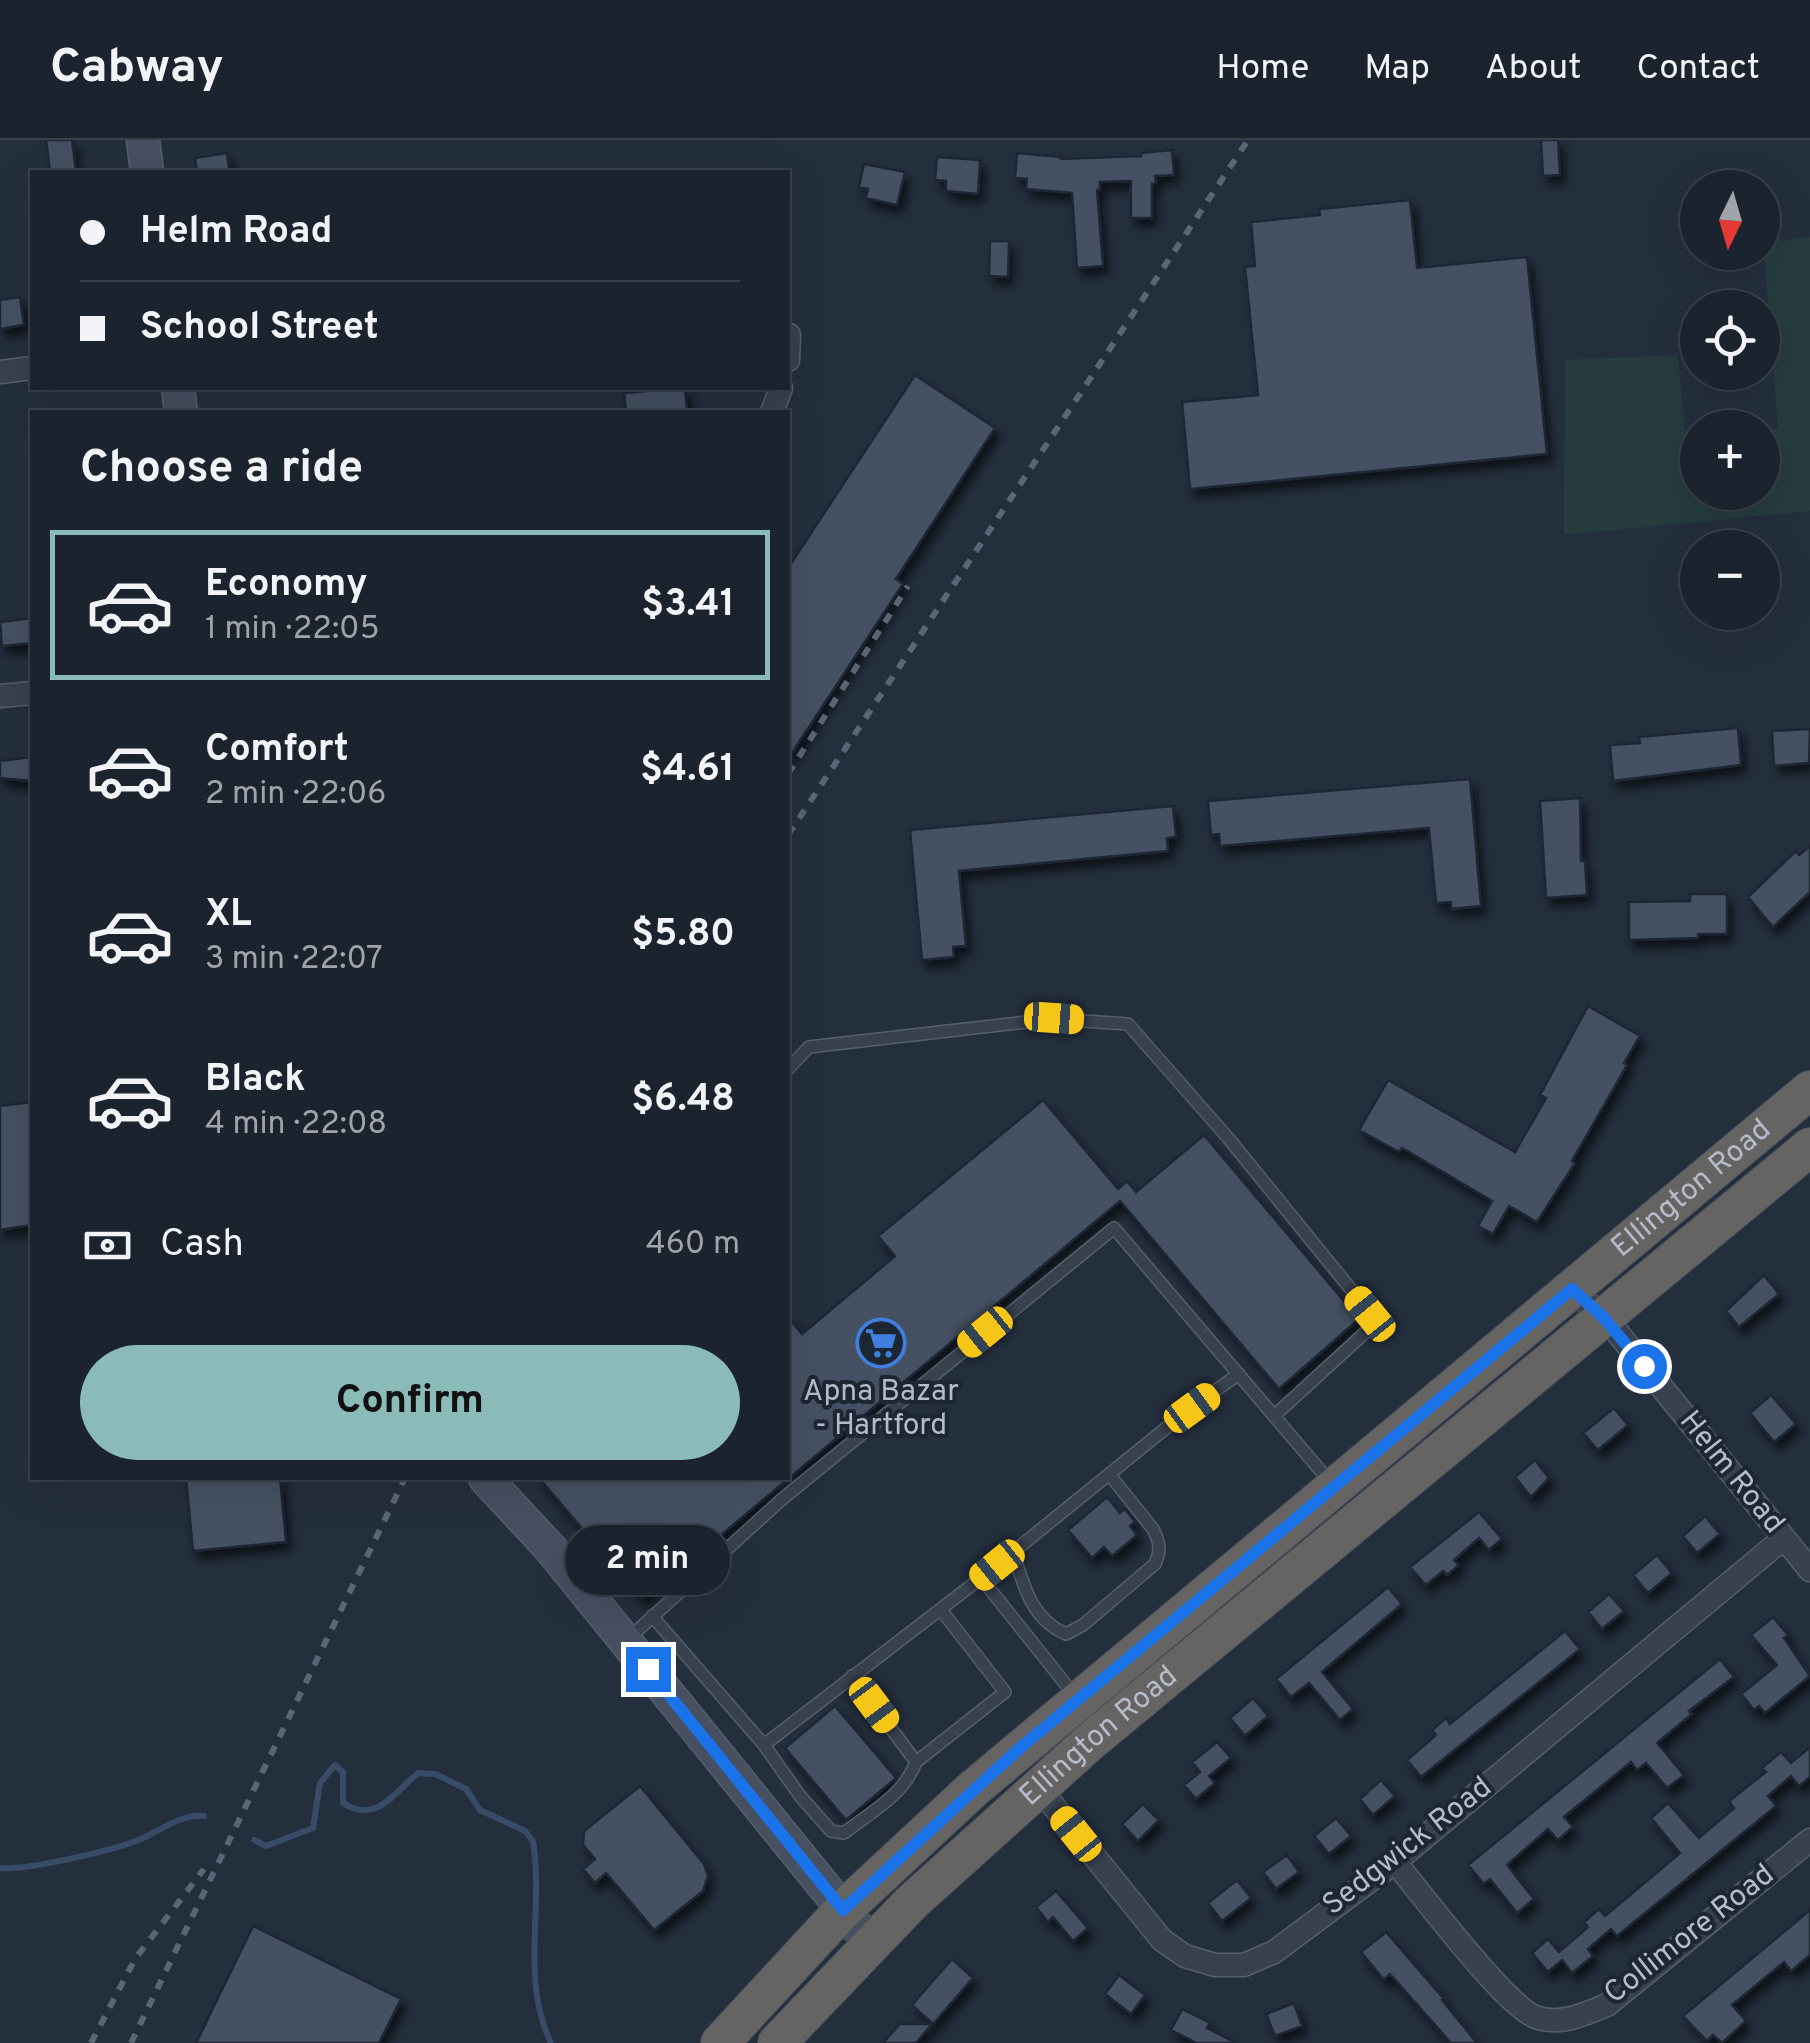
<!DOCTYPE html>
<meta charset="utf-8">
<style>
body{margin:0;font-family:Overpass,sans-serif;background:#242b36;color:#f1f3f6;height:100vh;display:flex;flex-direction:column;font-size:38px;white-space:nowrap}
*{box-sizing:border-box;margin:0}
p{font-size:32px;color:#a0a4aa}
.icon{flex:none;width:55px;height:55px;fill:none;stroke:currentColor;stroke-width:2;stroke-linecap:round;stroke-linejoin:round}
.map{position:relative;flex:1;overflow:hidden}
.details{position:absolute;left:30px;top:270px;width:760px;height:1070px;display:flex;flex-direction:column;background:#1b232e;border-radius:0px;box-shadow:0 10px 40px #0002,0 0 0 2px #39404a}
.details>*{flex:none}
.guide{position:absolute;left:30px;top:30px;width:760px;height:220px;border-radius:0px;box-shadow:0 10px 40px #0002,0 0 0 2px #39404a;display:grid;align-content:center;height:220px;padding:0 50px;background:#1b232e}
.needle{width:65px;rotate:185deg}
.fabs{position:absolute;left:1680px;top:30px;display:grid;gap:20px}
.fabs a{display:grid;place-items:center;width:100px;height:100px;border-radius:50%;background:#1b232e;box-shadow:0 10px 40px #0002,0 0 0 2px #39404a;font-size:50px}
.end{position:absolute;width:45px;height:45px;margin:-22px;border:12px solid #1a73e8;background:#fff;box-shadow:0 0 0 5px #fff}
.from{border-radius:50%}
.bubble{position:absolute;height:70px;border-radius:35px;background:#1b232e;box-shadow:0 10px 40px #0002,0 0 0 2px #39404a;font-size:32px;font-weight:700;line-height:70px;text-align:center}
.car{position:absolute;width:30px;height:60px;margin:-30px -15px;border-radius:12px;box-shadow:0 0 8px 2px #0007;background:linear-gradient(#f5c518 24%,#345 0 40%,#f5c518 0 76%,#345 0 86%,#f5c518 0)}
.guide b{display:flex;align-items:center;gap:35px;height:95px;font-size:38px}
.guide b+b{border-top:2px solid #39404a}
.guide i{width:25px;height:25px;background:#f1f3f6}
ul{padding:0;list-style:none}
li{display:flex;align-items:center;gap:30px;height:150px;margin:0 20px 15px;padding:0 30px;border:5px solid transparent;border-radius:0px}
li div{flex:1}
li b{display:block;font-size:38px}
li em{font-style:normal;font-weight:700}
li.current{border-color:#8bbbb9}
li>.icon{width:90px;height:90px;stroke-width:1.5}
h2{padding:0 50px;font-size:45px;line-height:120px}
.pay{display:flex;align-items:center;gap:25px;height:110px;padding:0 50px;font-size:38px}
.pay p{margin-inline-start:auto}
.button{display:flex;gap:20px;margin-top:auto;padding:20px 50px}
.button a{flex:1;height:115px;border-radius:60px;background:#8bbbb9;color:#111;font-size:40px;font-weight:700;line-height:115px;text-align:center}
header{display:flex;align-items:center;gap:60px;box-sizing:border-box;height:140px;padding:0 50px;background:#1b232e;border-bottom:2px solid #39404a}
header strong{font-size:48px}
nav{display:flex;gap:55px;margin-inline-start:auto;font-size:35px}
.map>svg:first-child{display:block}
</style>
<header>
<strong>Cabway</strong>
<nav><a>Home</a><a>Map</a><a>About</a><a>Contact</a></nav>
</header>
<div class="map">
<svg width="1810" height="1903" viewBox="0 0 1810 1903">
<defs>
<filter id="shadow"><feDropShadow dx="5" dy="8" stdDeviation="5" flood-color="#0009"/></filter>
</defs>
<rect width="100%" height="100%" fill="#242f3e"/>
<path fill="#263c3f" d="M1810 97V371L1564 395 1565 220 1678 215 1686 298H1697L1698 352H1762L1763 291 1778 289 1763 103Z"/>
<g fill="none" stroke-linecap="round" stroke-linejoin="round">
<path stroke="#394c67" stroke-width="6" d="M254 1700 266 1706 313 1688 320 1643 335 1625 343 1632V1663C376 1685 395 1652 418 1633L435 1634 466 1649 480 1670 525 1691 533 1701C544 1769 520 1838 551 1903
M0 1728C26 1731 113 1710 139 1700 160 1691 182 1673 204 1676"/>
</g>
<path fill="#455162" stroke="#1f2835" stroke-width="2.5" filter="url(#shadow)" d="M46 0H72L76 32H50Z
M1541 0H1558L1560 35 1543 36Z
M1172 10 1174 35 1155 36 1156 43 1152 44V78H1131V41L1100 42V50H1097L1103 126 1077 128 1072 53 1026 49 1027 39 1015 38 1017 13 1061 17V19L1141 16V13Z
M227 13 229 29 221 32H197L195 18Z
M937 17 980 20 978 54 946 51V41L935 40Z
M864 24 905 32 897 65 866 58 868 49 859 47Z
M1410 60 1417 128 1527 117 1547 314 1190 349 1182 262 1258 255 1245 127 1255 126 1251 82 1320 75 1319 69Z
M990 101H1009L1008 137 989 136Z
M20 157 24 185 0 189V160Z
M915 235 995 288 896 439 903 444 788 619V428Z
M657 248H685L687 272H626L624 253 657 250Z
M32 478V503L2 506 0 482Z
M1738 588 1741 625 1613 641 1610 605 1640 603 1639 597Z
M1810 589 1809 623 1774 626 1772 591Z
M32 617V641L0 638V621Z
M1470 639 1481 766 1451 769V762L1436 763 1429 688 1220 706 1219 694 1211 695 1208 661Z
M1580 658 1581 721H1585L1587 755 1546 758 1540 661Z
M1173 666 1176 697 1167 698 1168 711 959 731 966 806 953 807 954 817 922 820 910 690Z
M1810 706V752L1773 787 1748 757 1796 711 1799 715Z
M1690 754H1727V794H1698V798L1629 800V762L1690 761Z
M1588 866 1640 896 1624 923 1627 925 1572 1021 1575 1023 1537 1082 1509 1066 1493 1094 1478 1086 1492 1061 1402 1008 1399 1012 1359 990 1388 940 1515 1012 1546 958 1540 955Z
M1043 960 1118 1049 1127 1041 1136 1052 1204 995 1359 1179 1279 1249 1120 1061 678 1431 641 1458 539 1338H788V1177L802 1194 895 1116 878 1096Z
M32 962V1085L0 1090V966Z
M1764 1135 1779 1154 1739 1187 1726 1171Z
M1771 1255 1796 1284 1774 1302 1750 1273Z
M1614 1268 1628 1285 1598 1310 1583 1293Z
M1535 1320 1549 1338 1531 1357 1515 1337Z
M186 1338H280L286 1402 193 1411Z
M1107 1357 1120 1373 1125 1369 1135 1382 1130 1386 1137 1395 1112 1416 1104 1407 1092 1418 1068 1390Z
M1479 1372 1502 1399 1489 1410 1479 1398 1454 1420 1459 1425 1447 1435 1443 1431 1426 1445 1410 1427Z
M1705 1376 1720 1394 1697 1413 1683 1396Z
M1657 1415 1672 1433 1648 1453 1633 1435Z
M1388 1447 1402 1464 1322 1532 1353 1569 1340 1580 1309 1543 1291 1557 1276 1539Z
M1609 1454 1624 1471 1602 1489 1588 1472Z
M1773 1477 1788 1495 1784 1498 1810 1536 1765 1573 1759 1566 1754 1570 1741 1554 1777 1525 1751 1495Z
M1565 1491 1580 1509 1421 1637 1407 1620 1436 1595 1432 1590 1446 1578 1450 1584Z
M1720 1519 1734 1537 1689 1571 1692 1574 1657 1603 1684 1635 1667 1648 1646 1623 1637 1630 1631 1622 1564 1677 1573 1687 1558 1700 1548 1689 1507 1725 1534 1759 1517 1773 1490 1739 1484 1744 1468 1725Z
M1253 1558 1268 1576 1245 1596 1230 1578Z
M835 1566 896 1638 846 1680 785 1608Z
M1217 1602 1231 1618 1209 1636 1215 1643 1196 1659 1184 1645 1200 1632 1192 1622Z
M1810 1607V1637L1799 1646 1791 1636 1768 1656 1776 1666 1617 1796 1611 1789 1588 1809 1593 1816 1572 1833 1562 1820 1548 1832 1532 1813 1548 1799 1559 1812 1588 1787 1584 1782 1599 1769 1605 1776 1680 1713 1651 1678 1668 1663 1699 1698 1734 1668 1729 1661 1766 1632 1762 1628 1781 1612 1791 1623Z
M1381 1640 1395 1656 1373 1675 1360 1659Z
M640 1646 704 1724 708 1736 703 1751 654 1790 606 1733 595 1743 583 1729 595 1719 583 1705 584 1691Z
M1143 1664 1159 1680 1138 1701 1122 1684Z
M1336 1678 1351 1696 1329 1714 1314 1696Z
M1287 1715 1299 1732 1276 1749 1263 1732Z
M1237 1740 1251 1758 1222 1781 1208 1763Z
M1056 1751 1088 1788 1073 1801 1053 1777 1048 1782 1036 1767Z
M1810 1770V1815L1791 1831 1784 1822 1732 1865 1746 1881 1722 1903 1713 1895 1707 1901 1683 1876Z
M253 1786 401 1859 379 1903H196Z
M1386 1792 1444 1859 1442 1860 1477 1903H1451L1390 1834 1384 1840 1361 1812Z
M952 1819 973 1838 933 1884 912 1865Z
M1119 1835 1145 1855 1131 1874 1105 1854Z
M1294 1863 1302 1886 1275 1896 1266 1874Z
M1182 1869 1210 1883 1207 1888 1236 1903H1197L1171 1890Z
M900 1884H932L916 1903H883Z"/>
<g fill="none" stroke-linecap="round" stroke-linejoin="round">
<g stroke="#565f6c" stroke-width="14">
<path id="service" d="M788 929 809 907 1053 879 1128 884 1229 999 1371 1174 1370 1188 1274 1276
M1013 1412C1024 1446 1031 1479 1066 1494L1083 1485 1155 1424C1161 1410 1160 1402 1153 1389L1109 1334
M652 1476 764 1605 981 1438
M628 1499 781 1360 1114 1088 1331 1343
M852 1536 916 1622 1005 1552 941 1470
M1075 1556 981 1438 1192 1267 1239 1234
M764 1605 800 1656 831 1691 844 1693C871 1672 904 1655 916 1622"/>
</g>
<g stroke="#565f6c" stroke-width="25">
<path id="minor" d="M788 220 789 195
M0 232 32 228
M772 272 781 248
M0 556 32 553
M1571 1149 1608 1181 1810 1430
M1039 1648 1162 1800 1185 1816 1215 1825H1244L1274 1812 1395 1722 1784 1398
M1395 1722C1421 1753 1507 1869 1538 1878 1563 1885 1585 1874 1607 1865L1810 1700"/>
</g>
<g stroke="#565f6c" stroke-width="35">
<path id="secondary" d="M143 0 147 32
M178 248 181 272
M485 1338 550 1408 870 1803"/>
</g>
<g stroke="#434c59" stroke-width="40">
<g id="trunk">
<path id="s1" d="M720 1903 843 1770 973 1649 1810 950"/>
<path id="s2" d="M777 1903 911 1763 1092 1600 1810 1007"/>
</g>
</g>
<use href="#service" stroke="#38414e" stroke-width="11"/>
<use href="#minor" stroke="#38414e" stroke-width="22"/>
<use href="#secondary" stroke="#465061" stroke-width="32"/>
<use href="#trunk" stroke="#656462" stroke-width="38"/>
<path stroke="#5a6575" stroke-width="6" stroke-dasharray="10 10" stroke-linecap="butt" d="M788 634 908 446
M788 695 1248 0
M91 1903 135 1819 204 1729
M131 1903 405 1338"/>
</g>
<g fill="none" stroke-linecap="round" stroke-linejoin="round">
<path stroke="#1a73e8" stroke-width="12" d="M648 1529 843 1770 1020 1608 1572 1149 1604 1178 1644 1226"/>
</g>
<defs>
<g id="supermarket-ring" transform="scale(2.5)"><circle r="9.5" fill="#1d2633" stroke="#3f7fe0" stroke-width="1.5"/><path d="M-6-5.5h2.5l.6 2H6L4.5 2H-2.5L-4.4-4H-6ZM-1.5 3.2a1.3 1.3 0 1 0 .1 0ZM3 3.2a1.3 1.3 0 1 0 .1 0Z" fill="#3f7fe0"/></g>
</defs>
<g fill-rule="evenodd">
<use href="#supermarket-ring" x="881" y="1203"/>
</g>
<g text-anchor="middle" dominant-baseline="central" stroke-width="8" stroke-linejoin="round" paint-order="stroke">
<g font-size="30" fill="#b4bcc9" stroke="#1d2633">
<text stroke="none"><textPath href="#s1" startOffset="1295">Ellington Road</textPath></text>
<text transform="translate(1731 1333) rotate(51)">Helm Road</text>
<text stroke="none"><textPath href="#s2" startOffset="445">Ellington Road</textPath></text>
<text transform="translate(1408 1707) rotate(-38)">Sedgwick Road</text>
<text transform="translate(1690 1795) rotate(-38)">Collimore Road</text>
</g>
<g font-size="30" fill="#b4bcc9" stroke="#1d2633">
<text x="881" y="1252">Apna Bazar<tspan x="881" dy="34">- Hartford</tspan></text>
</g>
</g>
</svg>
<div class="fabs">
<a><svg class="needle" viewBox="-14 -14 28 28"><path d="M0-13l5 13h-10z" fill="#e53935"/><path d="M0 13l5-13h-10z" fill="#a0a4aa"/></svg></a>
<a><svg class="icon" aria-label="locate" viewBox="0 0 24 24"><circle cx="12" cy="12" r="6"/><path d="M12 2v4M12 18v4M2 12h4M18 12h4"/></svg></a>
<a>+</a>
<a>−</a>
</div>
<i class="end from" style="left:1644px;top:1226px"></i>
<i class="end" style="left:648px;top:1529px"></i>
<div class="bubble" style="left:565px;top:1385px;width:165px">2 min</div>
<i class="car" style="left:1054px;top:878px;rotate:94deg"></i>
<i class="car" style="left:1370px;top:1174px;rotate:321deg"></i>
<i class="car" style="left:985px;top:1192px;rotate:231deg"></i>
<i class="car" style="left:1192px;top:1268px;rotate:54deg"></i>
<i class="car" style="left:997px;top:1425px;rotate:231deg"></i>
<i class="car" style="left:874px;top:1565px;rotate:143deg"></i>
<i class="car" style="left:1076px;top:1694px;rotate:321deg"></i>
<div class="guide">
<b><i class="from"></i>Helm Road</b>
<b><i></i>School Street</b>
</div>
<section class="details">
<h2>Choose a ride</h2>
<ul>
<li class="current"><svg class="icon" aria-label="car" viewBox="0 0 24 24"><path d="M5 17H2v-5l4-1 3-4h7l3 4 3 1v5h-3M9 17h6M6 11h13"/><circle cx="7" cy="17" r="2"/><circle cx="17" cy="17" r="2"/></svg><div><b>Economy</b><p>1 min · 22:05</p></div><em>$3.41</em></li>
<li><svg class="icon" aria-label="car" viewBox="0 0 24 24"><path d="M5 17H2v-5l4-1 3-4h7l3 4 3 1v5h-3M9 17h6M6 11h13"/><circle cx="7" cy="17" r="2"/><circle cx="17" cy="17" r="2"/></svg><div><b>Comfort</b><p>2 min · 22:06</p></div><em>$4.61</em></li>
<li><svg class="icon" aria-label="car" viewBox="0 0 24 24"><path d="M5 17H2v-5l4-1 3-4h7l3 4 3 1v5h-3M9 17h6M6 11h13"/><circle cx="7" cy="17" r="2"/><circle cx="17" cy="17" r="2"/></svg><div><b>XL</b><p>3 min · 22:07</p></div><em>$5.80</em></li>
<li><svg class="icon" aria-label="car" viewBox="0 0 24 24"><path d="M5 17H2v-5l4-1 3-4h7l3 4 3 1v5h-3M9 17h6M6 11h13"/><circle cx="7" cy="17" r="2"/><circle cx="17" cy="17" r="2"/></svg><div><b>Black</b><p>4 min · 22:08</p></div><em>$6.48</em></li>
</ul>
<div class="pay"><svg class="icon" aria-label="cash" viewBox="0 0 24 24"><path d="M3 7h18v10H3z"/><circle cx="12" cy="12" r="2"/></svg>Cash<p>460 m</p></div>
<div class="button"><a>Confirm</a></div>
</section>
</div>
